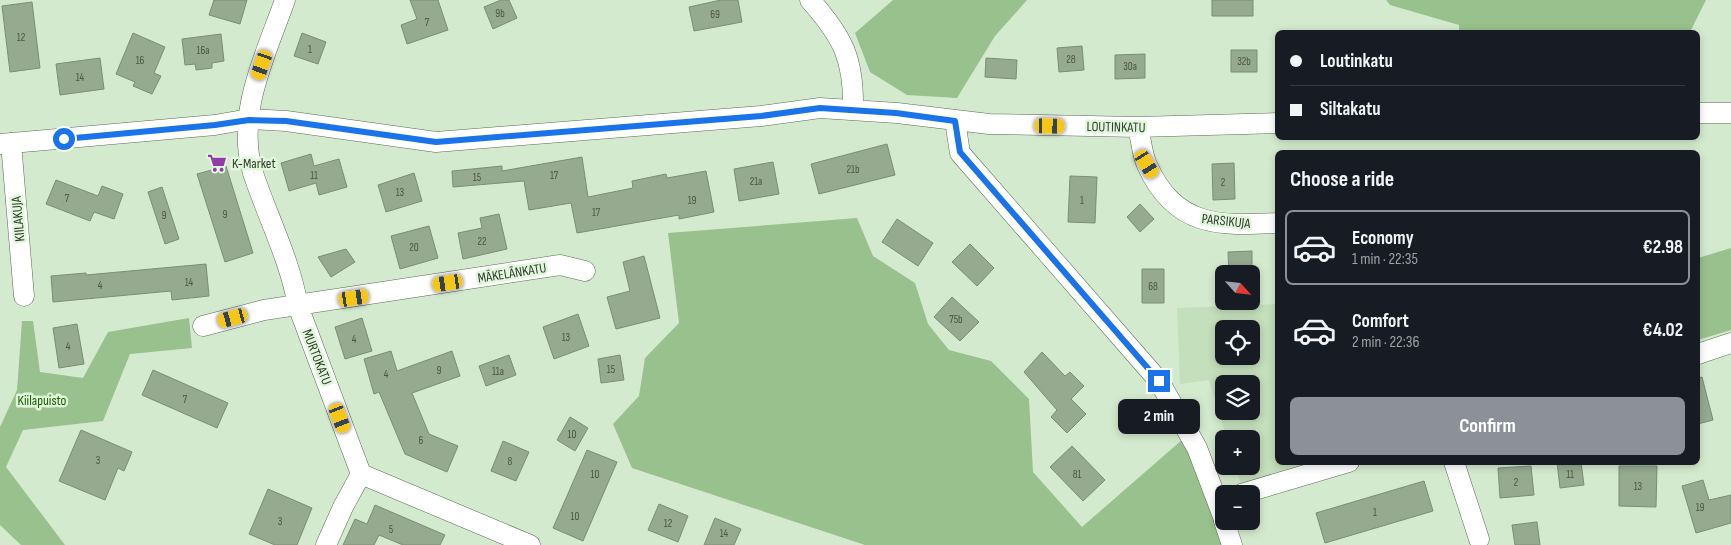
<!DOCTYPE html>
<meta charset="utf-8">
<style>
body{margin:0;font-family:"Sofia Sans Condensed",sans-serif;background:#20242c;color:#f1f3f6;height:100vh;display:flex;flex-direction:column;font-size:19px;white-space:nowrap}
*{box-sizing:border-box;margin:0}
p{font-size:16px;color:#9ea1a6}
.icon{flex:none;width:28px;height:28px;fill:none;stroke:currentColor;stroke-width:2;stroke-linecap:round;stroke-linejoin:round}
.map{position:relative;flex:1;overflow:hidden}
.sheet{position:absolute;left:1275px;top:150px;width:425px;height:315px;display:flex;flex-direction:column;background:#171b24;border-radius:8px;box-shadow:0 2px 8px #0003}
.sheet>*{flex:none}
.guide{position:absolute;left:1275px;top:30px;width:425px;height:110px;border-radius:8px;box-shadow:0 2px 8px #0003;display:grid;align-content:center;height:110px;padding:0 15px;background:#171b24}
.needle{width:32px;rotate:117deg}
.fabs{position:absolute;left:1215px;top:265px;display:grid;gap:10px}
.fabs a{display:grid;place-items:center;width:45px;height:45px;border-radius:8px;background:#171b24;box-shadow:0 2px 8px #0003;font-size:25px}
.end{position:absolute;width:22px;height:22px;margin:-11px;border:6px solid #1a73e8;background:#fff;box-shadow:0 0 0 2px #fff}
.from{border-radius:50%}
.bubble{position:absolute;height:35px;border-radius:8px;background:#171b24;box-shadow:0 2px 8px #0003;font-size:16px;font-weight:700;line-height:35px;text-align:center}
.car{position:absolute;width:15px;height:30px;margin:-15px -8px;border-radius:6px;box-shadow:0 0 4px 1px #0007;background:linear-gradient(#f5c518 24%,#345 0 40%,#f5c518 0 76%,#345 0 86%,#f5c518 0)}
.guide b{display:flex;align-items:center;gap:18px;height:48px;font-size:19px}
.guide b+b{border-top:1px solid #363941}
.guide i{width:12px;height:12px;background:#f1f3f6}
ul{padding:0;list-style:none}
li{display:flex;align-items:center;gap:15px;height:75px;margin:0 10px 8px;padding:0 5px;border:2px solid transparent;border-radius:8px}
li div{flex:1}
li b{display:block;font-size:19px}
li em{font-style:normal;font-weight:700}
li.current{border-color:#8c9099}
li>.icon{width:45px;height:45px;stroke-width:1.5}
h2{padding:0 15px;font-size:22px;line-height:60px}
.button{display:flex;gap:10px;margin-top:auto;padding:10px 15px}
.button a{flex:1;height:58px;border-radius:8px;background:#8c9099;color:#fff;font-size:20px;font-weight:700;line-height:58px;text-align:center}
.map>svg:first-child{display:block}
</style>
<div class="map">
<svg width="1731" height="545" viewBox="0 0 1731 545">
<rect width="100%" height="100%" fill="#d4eace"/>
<path fill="#c4dfbc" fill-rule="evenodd" d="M1277 304 1278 462 1323 463 1242 487 1235 466H1251V439H1227L1209 380 1180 384 1177 308ZM1224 329H1251V356H1224ZM1224 384H1251V411H1224Z"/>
<path fill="#99c18d" d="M893 0H1027L995 36 957 98 907 95 870 72 855 33Z
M1386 0H1706L1690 32H1459V25L1390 5Z
M857 218 873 256 915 283 928 324 949 350 991 361 1029 399 1033 472 1082 527 1183 439 1211 506 1221 545H865L632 468 613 424 639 396 645 358 679 323 668 233Z
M1731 248V330L1698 340V258Z
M189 318 192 348 130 354 103 421 23 430 6 467 65 545H21L0 525V427L17 390 22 321H33L40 372 83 378 108 332Z"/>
<path fill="#95aa8f" stroke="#798e74" d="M214 0H247L240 24 209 15Z
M410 0H438L448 30 407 44 401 25 417 19Z
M501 0H509L517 18 493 29 484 7Z
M721 0H738L742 22 694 31 689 7Z
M1212 0H1253V16H1212Z
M32 2 40 68 10 72 2 6Z
M133 33 165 47 154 73 161 76 152 94 133 86 135 82 116 74Z
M302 33 326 42 318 64 294 56Z
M221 34 224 61 212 63V68L196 70 195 64 185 65 182 39Z
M1082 46 1084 70 1059 72 1057 48Z
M1231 50H1257V72H1231Z
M1145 54V78L1115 79V55Z
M100 58 104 89 60 95 56 64Z
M986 58 1017 60 1016 79 985 77Z
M887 144 895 175 819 194 811 164Z
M311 154 314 166 339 159 347 187 319 195 316 183 289 191 281 163Z
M582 157 588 197 633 188 632 181 666 174 667 178 706 171 714 212 679 219V215L577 233 571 203 529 210 524 181 453 187 452 171 502 166V171Z
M773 162 779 194 739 201 734 169Z
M1234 163 1235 199 1213 200 1212 164Z
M226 166 253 253 225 262 197 174Z
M414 173 422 201 386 212 378 185Z
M1070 176 1097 177 1095 223 1068 222Z
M56 180 98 196 102 186 123 194 114 219 94 212 90 221 46 204Z
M162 187 179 239 165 244 148 192Z
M1140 204 1154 219 1140 232 1127 217Z
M499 214 507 249 463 259 458 233 482 228 480 218Z
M897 219 933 243 918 266 882 242Z
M429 226 438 258 400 269 391 236Z
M970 244 994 268 977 286 952 262Z
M346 249 355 262 331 277 318 257Z
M1252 251V274H1229L1228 252Z
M644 256 660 318 616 329 607 297 630 291 623 262Z
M206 264 209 296 172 300 171 291 53 302 51 276 86 273V275Z
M1142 269H1164V303H1142Z
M952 297 979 322 960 341 934 317Z
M578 314 589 346 554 359 543 327Z
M362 318 372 351 345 359 335 327Z
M77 324 84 364 59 368 53 328Z
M391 351 397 371 452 351 460 376 412 393 429 434 458 446 447 472 405 454 379 392 374 394 364 359Z
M1042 352 1065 376 1070 372 1084 386 1071 399 1086 414 1067 433 1051 417 1057 410 1024 372Z
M509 355 516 375 486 386 479 366Z
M620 355 624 380 601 383 598 359Z
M153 370 228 403 217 428 142 395Z
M1702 377 1713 420 1698 424V378Z
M570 417 588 428 575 451 557 440Z
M81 430 132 452 124 471 118 468 105 500 59 481Z
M503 441 529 452 516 481 491 471Z
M1072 446 1105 480 1083 501 1050 467Z
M587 450 617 462 583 541 553 528Z
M1557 462H1581L1584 485 1560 488Z
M1531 466 1534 495 1500 498 1498 468Z
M1619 466H1657L1656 507 1619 506Z
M1703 480 1709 500 1731 495V523L1696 533 1682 486Z
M1424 481 1433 511 1325 543 1316 513Z
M268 489 312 508 297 545H275L249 534Z
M659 504 688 516 678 542 648 530Z
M375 505 445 535 440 545H403L379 535 374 545H343L355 519 367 524Z
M715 518 741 529 734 545H704Z
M1537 522 1540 545H1515L1512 525Z"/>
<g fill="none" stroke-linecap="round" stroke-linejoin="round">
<g stroke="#596c53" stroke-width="21">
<path id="street" d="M285 0C266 54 235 114 253 173 268 218 290 260 298 306L361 474 530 545
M810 0C843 37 854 59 853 109
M1698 113H1731
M955 121 960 153 1159 381 1197 448 1224 519
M1138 127C1141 139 1142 154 1147 165 1175 227 1218 226 1278 223
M11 143 24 296
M0 144 215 125 249 119 286 121 436 142 761 116 820 108 897 113 989 124 1138 127 1278 123
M203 326 264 310 560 265 585 271
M1698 354 1731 343
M1454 462 1479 539
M1241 494 1349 462
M1224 521 1232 545
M326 545 343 507 361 474"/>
</g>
<use href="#street" stroke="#fff" stroke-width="20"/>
</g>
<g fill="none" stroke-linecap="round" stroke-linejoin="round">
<path stroke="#1a73e8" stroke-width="6" d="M64 139 215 125 249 120 286 121 436 142 761 116 820 108 896 113 955 121 960 152 1159 381"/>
</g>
<defs>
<g id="supermarket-bare" transform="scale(1.5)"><path d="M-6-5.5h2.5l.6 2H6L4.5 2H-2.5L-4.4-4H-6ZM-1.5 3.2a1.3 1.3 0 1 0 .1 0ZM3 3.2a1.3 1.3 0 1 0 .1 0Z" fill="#933ca9" stroke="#e1f7db" stroke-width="2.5" paint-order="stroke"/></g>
</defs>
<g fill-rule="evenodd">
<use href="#supermarket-bare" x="217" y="163"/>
</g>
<g text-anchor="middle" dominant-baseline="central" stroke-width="5" stroke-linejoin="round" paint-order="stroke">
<g font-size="11" fill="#4b5647">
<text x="500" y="13">9b</text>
<text x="715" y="14">69</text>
<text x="427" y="22">7</text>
<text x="21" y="37">12</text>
<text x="310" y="49">1</text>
<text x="203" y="50">16a</text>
<text x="1071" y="59">28</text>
<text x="140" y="60">16</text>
<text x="1244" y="61">32b</text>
<text x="1130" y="66">30a</text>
<text x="80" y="77">14</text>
<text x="853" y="169">21b</text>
<text x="314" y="175">11</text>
<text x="554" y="175">17</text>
<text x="477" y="177">15</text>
<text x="756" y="181">21a</text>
<text x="1223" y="182">2</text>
<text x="400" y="192">13</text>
<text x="67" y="198">7</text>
<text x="692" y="200">19</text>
<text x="1082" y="200">1</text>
<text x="596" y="212">17</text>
<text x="225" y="214">9</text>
<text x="164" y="215">9</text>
<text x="482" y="241">22</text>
<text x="414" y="247">20</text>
<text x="189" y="282">14</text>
<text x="100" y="285">4</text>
<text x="1153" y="286">68</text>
<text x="956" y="319">75b</text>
<text x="566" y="337">13</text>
<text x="354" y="339">4</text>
<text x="68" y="346">4</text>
<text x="611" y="369">15</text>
<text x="439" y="370">9</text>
<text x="498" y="371">11a</text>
<text x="386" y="374">4</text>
<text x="185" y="399">7</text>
<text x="572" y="434">10</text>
<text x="421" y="440">6</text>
<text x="98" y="460">3</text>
<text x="510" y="461">8</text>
<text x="595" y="474">10</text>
<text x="1077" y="474">81</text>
<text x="1570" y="474">11</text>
<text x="1516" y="482">2</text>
<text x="1638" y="486">13</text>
<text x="1700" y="507">19</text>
<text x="1375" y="512">1</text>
<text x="575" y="516">10</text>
<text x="280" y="521">3</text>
<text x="668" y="523">12</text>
<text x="391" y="529">5</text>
<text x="724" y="533">14</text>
</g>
<g font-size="14" fill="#323a2f" stroke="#e1f7db">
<text transform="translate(1116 127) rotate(1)">LOUTINKATU</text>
<text transform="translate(18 219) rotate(-95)">KIILAKUJA</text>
<text transform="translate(1226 221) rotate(6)">PARSIKUJA</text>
<text transform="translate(512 273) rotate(-9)">MÄKELÄNKATU</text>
<text transform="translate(317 357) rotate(69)">MURTOKATU</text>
</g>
<g font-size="14" fill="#323a2f" stroke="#e1f7db" text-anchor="start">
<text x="232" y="163">K-Market</text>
</g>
<g font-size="14" fill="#1e5a04" stroke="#e1f7db">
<text x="42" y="400">Kiilapuisto</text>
</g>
</g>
</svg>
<div class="fabs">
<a><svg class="needle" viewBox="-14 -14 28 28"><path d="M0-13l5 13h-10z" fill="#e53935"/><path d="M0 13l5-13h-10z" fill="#9ea1a6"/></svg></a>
<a><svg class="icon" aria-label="locate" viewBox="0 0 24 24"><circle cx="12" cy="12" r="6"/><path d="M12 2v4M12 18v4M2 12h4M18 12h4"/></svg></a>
<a><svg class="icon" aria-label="layers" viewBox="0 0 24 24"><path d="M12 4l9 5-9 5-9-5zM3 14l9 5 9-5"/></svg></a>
<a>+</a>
<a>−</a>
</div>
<i class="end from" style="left:64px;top:139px"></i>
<i class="end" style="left:1159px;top:381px"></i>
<div class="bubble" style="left:1118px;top:399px;width:82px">2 min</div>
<i class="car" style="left:262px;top:65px;rotate:199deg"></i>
<i class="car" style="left:1050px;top:126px;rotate:91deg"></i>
<i class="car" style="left:1147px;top:164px;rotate:148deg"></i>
<i class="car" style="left:448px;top:283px;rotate:261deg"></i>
<i class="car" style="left:354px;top:298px;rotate:81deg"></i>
<i class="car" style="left:233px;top:318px;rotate:255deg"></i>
<i class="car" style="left:340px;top:418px;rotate:159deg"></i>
<div class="guide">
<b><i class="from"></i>Loutinkatu</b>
<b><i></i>Siltakatu</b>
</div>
<section class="sheet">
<h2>Choose a ride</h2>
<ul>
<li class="current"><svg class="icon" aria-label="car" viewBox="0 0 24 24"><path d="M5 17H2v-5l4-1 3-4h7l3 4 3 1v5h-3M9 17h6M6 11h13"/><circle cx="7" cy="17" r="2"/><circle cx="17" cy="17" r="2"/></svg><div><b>Economy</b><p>1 min · 22:35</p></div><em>€2.98</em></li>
<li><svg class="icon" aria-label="car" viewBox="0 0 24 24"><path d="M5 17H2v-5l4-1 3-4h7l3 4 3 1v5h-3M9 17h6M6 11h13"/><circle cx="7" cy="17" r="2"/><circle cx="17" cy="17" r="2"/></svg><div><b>Comfort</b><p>2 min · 22:36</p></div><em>€4.02</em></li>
</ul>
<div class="button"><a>Confirm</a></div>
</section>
</div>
